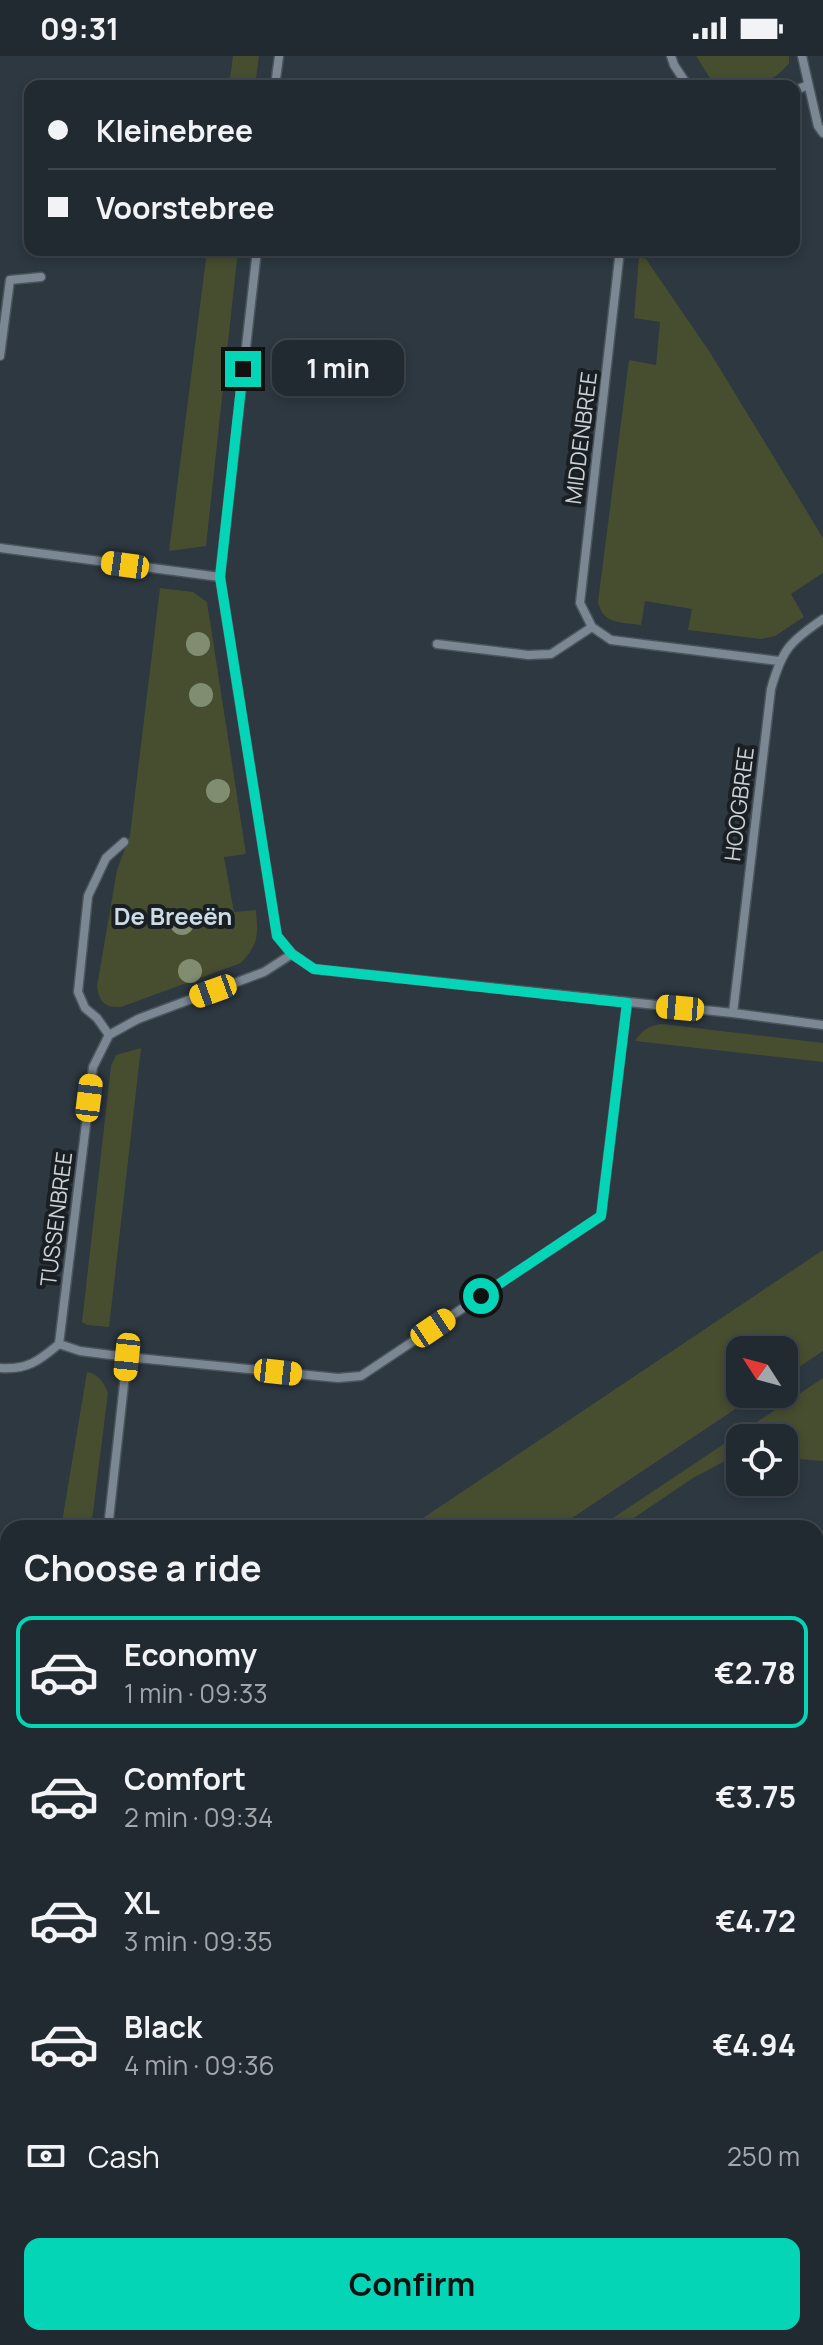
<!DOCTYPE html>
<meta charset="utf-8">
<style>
body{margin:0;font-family:Manrope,sans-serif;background:#2a3239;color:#f1f3f6;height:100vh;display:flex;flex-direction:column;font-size:30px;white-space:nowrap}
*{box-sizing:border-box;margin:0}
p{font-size:26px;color:#a2a7ab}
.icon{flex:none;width:44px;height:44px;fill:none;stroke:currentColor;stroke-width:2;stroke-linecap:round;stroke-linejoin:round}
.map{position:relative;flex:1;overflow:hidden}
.details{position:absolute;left:0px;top:1464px;width:824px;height:826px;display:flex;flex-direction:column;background:#222a31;border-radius:24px 24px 0 0;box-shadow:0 4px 12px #0003,0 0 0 2px #3f464d}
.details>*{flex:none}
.top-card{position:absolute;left:24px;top:24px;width:776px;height:176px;border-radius:16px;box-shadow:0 4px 12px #0003,0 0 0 2px #3f464d;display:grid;align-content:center;height:176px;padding:0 24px;background:#222a31}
.needle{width:52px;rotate:306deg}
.buttons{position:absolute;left:726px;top:1280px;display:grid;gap:16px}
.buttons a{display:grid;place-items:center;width:72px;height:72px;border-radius:16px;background:#222a31;box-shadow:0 4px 12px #0003,0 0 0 2px #3f464d;font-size:40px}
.end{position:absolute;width:36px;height:36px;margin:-18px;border:10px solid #03d5b6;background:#111;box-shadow:0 0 0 4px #111}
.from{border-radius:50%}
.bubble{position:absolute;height:56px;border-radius:16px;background:#222a31;box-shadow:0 4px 12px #0003,0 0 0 2px #3f464d;font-size:26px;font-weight:700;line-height:56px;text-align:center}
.car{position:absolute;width:24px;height:48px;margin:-24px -12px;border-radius:10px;box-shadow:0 0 6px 2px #0007;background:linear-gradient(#f5c518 24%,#345 0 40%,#f5c518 0 76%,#345 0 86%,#f5c518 0)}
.top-card b{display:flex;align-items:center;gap:28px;height:76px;font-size:30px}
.top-card b+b{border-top:2px solid #3f464d}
.top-card i{width:20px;height:20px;background:#f1f3f6}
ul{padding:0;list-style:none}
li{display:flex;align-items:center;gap:24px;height:112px;margin:0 16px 12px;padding:0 8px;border:4px solid transparent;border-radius:16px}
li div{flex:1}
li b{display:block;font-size:30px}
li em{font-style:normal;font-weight:700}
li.on{border-color:#03d5b6}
li>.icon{width:72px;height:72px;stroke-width:1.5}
h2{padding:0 24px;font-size:36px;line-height:96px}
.pay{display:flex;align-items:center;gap:20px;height:88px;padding:0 24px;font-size:30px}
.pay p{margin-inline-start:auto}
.button{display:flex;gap:16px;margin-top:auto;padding:16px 24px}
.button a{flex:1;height:92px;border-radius:16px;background:#03d5b6;color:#111;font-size:32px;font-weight:700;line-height:92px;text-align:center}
.status{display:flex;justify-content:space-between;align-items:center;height:56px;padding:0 40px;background:#222a31;direction:ltr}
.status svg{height:22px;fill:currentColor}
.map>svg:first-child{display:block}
</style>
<div class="status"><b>09:31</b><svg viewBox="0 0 49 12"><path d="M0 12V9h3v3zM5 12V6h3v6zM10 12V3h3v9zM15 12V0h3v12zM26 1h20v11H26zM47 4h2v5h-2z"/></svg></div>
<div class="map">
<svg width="823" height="2289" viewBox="0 0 823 2289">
<rect width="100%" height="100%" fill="#2d3841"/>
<path fill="#474d2f" d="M233 0H259L255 30H229Z
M696 0H789V7C767 34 747 30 715 30Z
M207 194H238L206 490 169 495Z
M639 201 646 203 711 298 823 482V517L791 538 804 561 775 580 761 583 688 574 692 553 645 545 641 569C622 566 603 569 598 546L629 304 656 309 660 266 634 262Z
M160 532 193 536 207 546 246 798 224 801 234 856 256 854C258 880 259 887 241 907L121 951C105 952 99 946 97 930L117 814 130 779Z
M662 968 823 987V1006L635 985C642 974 650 969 662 968Z
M141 992 109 1271 87 1269 82 1266 111 1010 116 999Z
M823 1194V1295L784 1321V1294H740V1338H758L557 1472H408Z
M87 1316C99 1318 104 1327 108 1337L91 1472H61Z
M823 1322V1405L784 1402V1382H740V1399H736L693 1422 619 1472H598Z
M8 1794V2282H33L32 2289H0V1798Z"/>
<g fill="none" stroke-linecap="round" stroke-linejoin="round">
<g stroke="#4c555d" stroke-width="11">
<path id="street" d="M671 0 674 9 688 30
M802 0 818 70 823 77
M275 30 279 0
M794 35 808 29
M257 194 220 521 277 880 292 898 314 913 733 957 823 969
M620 194 580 547 592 571 611 584 779 605
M0 300 10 224 41 221
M0 492 220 521
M437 588 528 599 551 598 592 571
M733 957 771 633C782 594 789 586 823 563
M109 979 97 962 85 952 78 936 88 840 106 802 124 786
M59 1288 80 1295 127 1301 338 1322 361 1320 601 1160 627 947
M0 1312C27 1314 39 1305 59 1288L93 1011 109 979 138 963 264 916 292 898
M108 1472 127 1301
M816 1587 823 1586
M0 1778H8
M816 1960 823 1965
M816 2127 823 2119
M361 2289 362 2282"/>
</g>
<use href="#street" stroke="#7b8893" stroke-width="8"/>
</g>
<g fill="#818d70">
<circle cx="198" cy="588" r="12"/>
<circle cx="201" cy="639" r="12"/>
<circle cx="218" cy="735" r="12"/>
<circle cx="182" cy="867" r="12"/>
<circle cx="190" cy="915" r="12"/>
</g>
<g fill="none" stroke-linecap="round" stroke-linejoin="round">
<path stroke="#03d5b6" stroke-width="10" d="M243 313 220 521 277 880 292 898 314 913 627 947 601 1160 481 1240"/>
</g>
<g text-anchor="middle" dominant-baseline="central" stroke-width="8" stroke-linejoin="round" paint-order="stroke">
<g font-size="22" fill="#cbd2d8" stroke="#1a1f23">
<text transform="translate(581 382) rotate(-83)">MIDDENBREE</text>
<text transform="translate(739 748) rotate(-83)">HOOGBREE</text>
<text transform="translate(56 1163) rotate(-83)">TUSSENBREE</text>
</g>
<g font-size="24" font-weight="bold" fill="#cddbe7" stroke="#1a1f23">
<text x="173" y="859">De Breeën</text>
</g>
</g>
</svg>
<div class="buttons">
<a><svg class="needle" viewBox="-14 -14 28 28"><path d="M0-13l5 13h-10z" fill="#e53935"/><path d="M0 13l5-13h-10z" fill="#a2a7ab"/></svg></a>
<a><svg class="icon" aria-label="locate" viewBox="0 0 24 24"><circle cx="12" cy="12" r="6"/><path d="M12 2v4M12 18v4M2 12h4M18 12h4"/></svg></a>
</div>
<i class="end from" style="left:481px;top:1240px"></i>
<i class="end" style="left:243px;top:313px"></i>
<div class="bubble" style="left:272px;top:284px;width:132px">1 min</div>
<i class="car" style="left:125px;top:509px;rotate:278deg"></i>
<i class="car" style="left:213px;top:935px;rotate:250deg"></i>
<i class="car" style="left:680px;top:952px;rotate:275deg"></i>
<i class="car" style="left:89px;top:1042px;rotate:7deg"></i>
<i class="car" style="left:433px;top:1272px;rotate:56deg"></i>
<i class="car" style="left:127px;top:1301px;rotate:186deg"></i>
<i class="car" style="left:278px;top:1316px;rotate:96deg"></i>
<div class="top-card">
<b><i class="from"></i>Kleinebree</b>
<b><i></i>Voorstebree</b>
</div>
<section class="details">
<h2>Choose a ride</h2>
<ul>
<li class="on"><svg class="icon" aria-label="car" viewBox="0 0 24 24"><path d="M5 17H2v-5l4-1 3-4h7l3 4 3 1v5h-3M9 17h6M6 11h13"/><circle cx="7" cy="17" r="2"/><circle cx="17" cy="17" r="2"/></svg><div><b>Economy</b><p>1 min · 09:33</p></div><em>€2.78</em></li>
<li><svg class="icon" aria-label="car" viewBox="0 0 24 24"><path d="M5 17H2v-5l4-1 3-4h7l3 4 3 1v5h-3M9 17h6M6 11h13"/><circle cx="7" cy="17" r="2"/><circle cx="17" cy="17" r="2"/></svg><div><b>Comfort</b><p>2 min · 09:34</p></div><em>€3.75</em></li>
<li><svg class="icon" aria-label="car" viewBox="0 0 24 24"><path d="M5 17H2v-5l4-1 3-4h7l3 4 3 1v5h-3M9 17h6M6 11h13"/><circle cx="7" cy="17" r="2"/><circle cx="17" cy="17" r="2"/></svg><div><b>XL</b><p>3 min · 09:35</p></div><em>€4.72</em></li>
<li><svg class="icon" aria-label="car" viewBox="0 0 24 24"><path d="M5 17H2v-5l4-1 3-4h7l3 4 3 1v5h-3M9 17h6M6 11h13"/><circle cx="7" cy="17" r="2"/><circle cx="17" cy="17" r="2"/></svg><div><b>Black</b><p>4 min · 09:36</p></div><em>€4.94</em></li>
</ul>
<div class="pay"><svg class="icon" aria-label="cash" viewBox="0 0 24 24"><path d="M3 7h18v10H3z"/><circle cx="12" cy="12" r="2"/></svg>Cash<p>250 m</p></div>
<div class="button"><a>Confirm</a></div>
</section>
</div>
